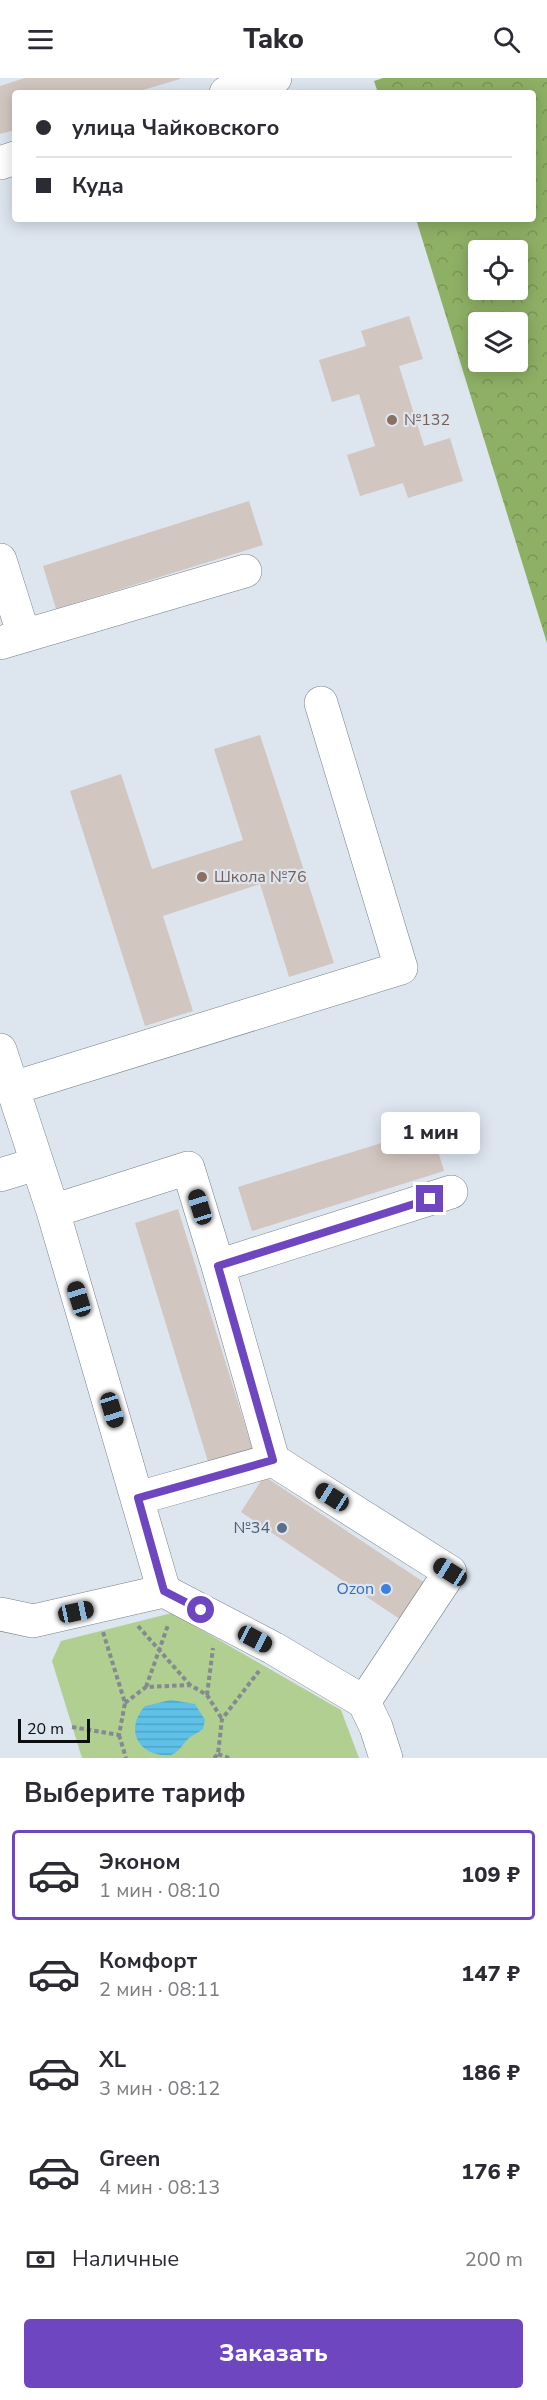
<!DOCTYPE html>
<html lang="ru">
<meta charset="utf-8">
<style>
body{margin:0;font-family:"Nunito Sans",sans-serif;background:#f7f7f7;color:#2b2b33;height:100vh;display:flex;flex-direction:column;font-size:22px;white-space:nowrap}
*{box-sizing:border-box;margin:0}
p{font-size:20px;color:#7c7c81}
.icon{flex:none;width:33px;height:33px;fill:none;stroke:currentColor;stroke-width:2;stroke-linecap:round;stroke-linejoin:round}
.map{position:relative;height:1680px;overflow:hidden}
.details{display:flex;flex-direction:column;background:#fff;flex:1}
.details>*{flex:none}
.hud{position:absolute;left:12px;top:12px;width:524px;height:132px;border-radius:6px;box-shadow:0 3px 15px #0003;display:grid;align-content:center;height:132px;padding:0 24px;background:#fff}
.buttons{position:absolute;left:468px;top:162px;display:grid;gap:12px}
.buttons a{display:grid;place-items:center;width:60px;height:60px;border-radius:6px;background:#fff;box-shadow:0 3px 15px #0003;font-size:30px}
.scale{position:absolute;left:18px;bottom:15px;width:72px;box-sizing:border-box;padding-left:6px;border:3px solid #0c0f12;border-top:0;font-size:16px;line-height:21px;white-space:nowrap;color:#0c0f12;-webkit-text-stroke:4px #dde5ef;paint-order:stroke}
.end{position:absolute;width:27px;height:27px;margin:-14px;border:8px solid #6e47c0;background:#fff;box-shadow:0 0 0 3px #fff}
.from{border-radius:50%}
.bubble{position:absolute;height:42px;border-radius:6px;background:#fff;box-shadow:0 3px 15px #0003;font-size:20px;font-weight:800;line-height:42px;text-align:center}
.car{position:absolute;width:18px;height:36px;margin:-18px -9px;border-radius:8px;box-shadow:0 0 4px 2px #0007;background:linear-gradient(#222 24%,#8ab4d8 0 40%,#222 0 76%,#8ab4d8 0 86%,#222 0)}
.hud b{display:flex;align-items:center;gap:21px;height:57px;font-size:22px}
.hud b+b{border-top:2px solid #e1e1e2}
.hud i{width:15px;height:15px;background:#2b2b33}
ul{padding:0;list-style:none}
li{display:flex;align-items:center;gap:18px;height:90px;margin:0 12px 9px;padding:0 12px;border:3px solid transparent;border-radius:6px}
li div{flex:1}
li b{display:block;font-size:22px}
li em{font-style:normal;font-weight:800}
li.current{border-color:#6e47c0}
li>.icon{width:54px;height:54px;stroke-width:1.5}
h2{padding:0 24px;font-size:27px;line-height:72px}
.pay{display:flex;align-items:center;gap:15px;height:66px;padding:0 24px;font-size:22px}
.pay p{margin-inline-start:auto}
.primary-button{display:flex;gap:12px;margin-top:auto;padding:12px 24px}
.primary-button a{flex:1;height:69px;border-radius:6px;background:#6e47c0;color:#fff;font-size:24px;font-weight:800;line-height:69px;text-align:center}
header{display:flex;justify-content:space-between;align-items:center;height:78px;padding:0 24px;background:#fff;font-size:27px;font-weight:800}
.map>svg:first-child{display:block}
</style>
<header><svg class="icon" aria-label="menu" viewBox="0 0 24 24"><path d="M4 6h16M4 12h16M4 18h16"/></svg>Tako<svg class="icon" aria-label="search" viewBox="0 0 24 24"><circle cx="10" cy="10" r="6"/><path d="M15 15l6 6"/></svg></header>
<div class="map">
<svg width="547" height="1680" viewBox="0 0 547 1680">
<defs>
<pattern id="forest-crowns" width="20" height="18" patternUnits="userSpaceOnUse" patternTransform="scale(1.5)"><rect width="20" height="18" fill="#8eb065"/><path d="M2 6a3 3 0 1 1 6 0M12 15a3 3 0 1 1 6 0" fill="none" stroke="#799657"/></pattern>
<pattern id="water-rules" width="6" height="5" patternUnits="userSpaceOnUse" patternTransform="scale(1.5)"><rect width="6" height="5" fill="#5fc0e8"/><path d="M0 2.5h6" fill="none" stroke="#51a4c6"/></pattern>
</defs>
<rect width="100%" height="100%" fill="#dde5ef"/>
<path fill="#b1cf90" d="M172 1535 341 1632 359 1680H82L52 1583 61 1563Z"/>
<path fill="url(#forest-crowns)" fill-rule="evenodd" d="M383 0H547V565L416 141H532V15H378L374 3ZM478 172H518V212H478ZM478 244H518V284H478Z"/>
<path fill="url(#water-rules)" d="M171 1622 195 1626 205 1642 203 1651C198 1655 192 1657 188 1661 182 1667 179 1674 171 1677 140 1680 123 1653 145 1628Z"/>
<path fill="#d2c6c0" d="M25 0H180V1L133 15H15V52L0 56V8Z
M409 238 423 281 399 288 424 368 450 360 463 403 408 420 403 405 360 418 347 377 375 368 359 316 332 324 319 282 366 268 361 253Z
M249 423 263 467 56 531 43 488Z
M260 657 334 885 289 899 260 806 163 838 193 933 145 948 70 713 121 696 152 791 243 762 214 671Z
M431 1050 444 1093 252 1153 238 1109Z
M178 1131 253 1373 209 1387 135 1145Z
M264 1398 425 1505 401 1542 241 1434Z"/>
<g fill="none" stroke-linecap="round" stroke-linejoin="round">
<g stroke="#788088" stroke-width="34">
<path id="minor" d="M226 15 275 0
M0 85 15 80
M0 482 24 558
M0 565 245 493
M0 972 53 1133 164 1513 273 1570 364 1624 376 1649 386 1680
M13 1010 401 890 321 625
M0 1097 36 1086
M53 1133 188 1090 218 1188 451 1114
M273 1382 450 1494 364 1624
M138 1420 273 1382 218 1188
M0 1536 33 1543 164 1513"/>
</g>
<path stroke="#848a91" stroke-width="4" stroke-dasharray="4.5 3" stroke-linecap="butt" d="M138 1548 190 1607
M146 1609 168 1547
M207 1617 213 1570
M125 1625 146 1609 190 1607 207 1617 222 1641
M72 1649 119 1657 125 1625 103 1554
M119 1657 126 1680
M218 1676 229 1680
M214 1680 218 1676 222 1641 259 1593"/>
<use href="#minor" stroke="#fff" stroke-width="33"/>
</g>
<g fill="none" stroke-linecap="round" stroke-linejoin="round">
<path stroke="#6e47c0" stroke-width="8" d="M201 1532 164 1513 138 1420 273 1382 218 1188 430 1121"/>
</g>
<g fill="#8d6e63" stroke="#dde5ef" stroke-width="2">
<circle cx="392" cy="342" r="6"/>
<circle cx="202" cy="799" r="6"/>
</g>
<circle fill="#5c6f8a" stroke="#dde5ef" stroke-width="2" cx="282" cy="1450" r="6"/>
<circle fill="#3f7fe0" stroke="#dde5ef" stroke-width="2" cx="386" cy="1511" r="6"/>
<g text-anchor="middle" dominant-baseline="central" stroke-width="4.5" stroke-linejoin="round" paint-order="stroke">
<g font-size="16" fill="#785e54" stroke="#dde5ef" text-anchor="start">
<text x="404" y="342">№132</text>
<text x="214" y="799">Школа №76</text>
</g>
<g font-size="16" fill="#4e5e75" stroke="#dde5ef" text-anchor="end">
<text x="270" y="1450">№34</text>
</g>
<g font-size="16" fill="#366cbe" stroke="#dde5ef" text-anchor="end">
<text x="374" y="1511">Ozon</text>
</g>
</g>
</svg>
<div class="buttons">
<a><svg class="icon" aria-label="locate" viewBox="0 0 24 24"><circle cx="12" cy="12" r="6"/><path d="M12 2v4M12 18v4M2 12h4M18 12h4"/></svg></a>
<a><svg class="icon" aria-label="layers" viewBox="0 0 24 24"><path d="M12 4l9 5-9 5-9-5zM3 14l9 5 9-5"/></svg></a>
</div>
<div class="scale">20 m</div>
<i class="end from" style="left:201px;top:1532px"></i>
<i class="end" style="left:430px;top:1121px"></i>
<div class="bubble" style="left:381px;top:1034px;width:99px">1 мин</div>
<i class="car" style="left:200px;top:1129px;rotate:343deg"></i>
<i class="car" style="left:79px;top:1221px;rotate:343deg"></i>
<i class="car" style="left:112px;top:1332px;rotate:163deg"></i>
<i class="car" style="left:332px;top:1419px;rotate:302deg"></i>
<i class="car" style="left:450px;top:1494px;rotate:302deg"></i>
<i class="car" style="left:76px;top:1534px;rotate:78deg"></i>
<i class="car" style="left:255px;top:1561px;rotate:118deg"></i>
<div class="hud">
<b><i class="from"></i>улица Чайковского</b>
<b><i></i>Куда</b>
</div>
</div>
<section class="details">
<h2>Выберите тариф</h2>
<ul>
<li class="current"><svg class="icon" aria-label="car" viewBox="0 0 24 24"><path d="M5 17H2v-5l4-1 3-4h7l3 4 3 1v5h-3M9 17h6M6 11h13"/><circle cx="7" cy="17" r="2"/><circle cx="17" cy="17" r="2"/></svg><div><b>Эконом</b><p>1 мин · 08:10</p></div><em>109 ₽</em></li>
<li><svg class="icon" aria-label="car" viewBox="0 0 24 24"><path d="M5 17H2v-5l4-1 3-4h7l3 4 3 1v5h-3M9 17h6M6 11h13"/><circle cx="7" cy="17" r="2"/><circle cx="17" cy="17" r="2"/></svg><div><b>Комфорт</b><p>2 мин · 08:11</p></div><em>147 ₽</em></li>
<li><svg class="icon" aria-label="car" viewBox="0 0 24 24"><path d="M5 17H2v-5l4-1 3-4h7l3 4 3 1v5h-3M9 17h6M6 11h13"/><circle cx="7" cy="17" r="2"/><circle cx="17" cy="17" r="2"/></svg><div><b>XL</b><p>3 мин · 08:12</p></div><em>186 ₽</em></li>
<li><svg class="icon" aria-label="car" viewBox="0 0 24 24"><path d="M5 17H2v-5l4-1 3-4h7l3 4 3 1v5h-3M9 17h6M6 11h13"/><circle cx="7" cy="17" r="2"/><circle cx="17" cy="17" r="2"/></svg><div><b>Green</b><p>4 мин · 08:13</p></div><em>176 ₽</em></li>
</ul>
<div class="pay"><svg class="icon" aria-label="cash" viewBox="0 0 24 24"><path d="M3 7h18v10H3z"/><circle cx="12" cy="12" r="2"/></svg>Наличные<p>200 m</p></div>
<div class="primary-button"><a>Заказать</a></div>
</section>
